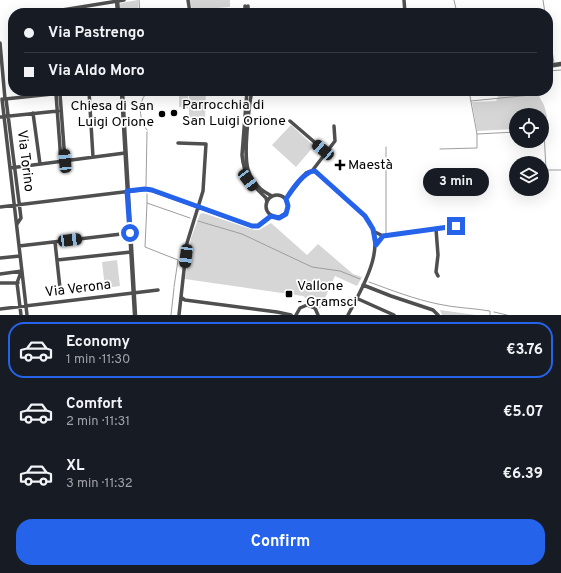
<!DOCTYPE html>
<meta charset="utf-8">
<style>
body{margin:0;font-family:Overpass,sans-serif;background:#242831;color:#f1f3f6;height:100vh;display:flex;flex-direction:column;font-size:15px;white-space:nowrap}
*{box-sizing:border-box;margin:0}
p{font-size:13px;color:#9ea1a6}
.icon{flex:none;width:22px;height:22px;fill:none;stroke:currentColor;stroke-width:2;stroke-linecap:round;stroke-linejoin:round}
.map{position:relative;height:315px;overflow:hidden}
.panel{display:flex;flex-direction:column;background:#171b24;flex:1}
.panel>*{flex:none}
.top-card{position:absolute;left:8px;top:8px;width:545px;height:88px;border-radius:16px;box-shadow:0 4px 16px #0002;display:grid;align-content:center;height:88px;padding:0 16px;background:#171b24}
.controls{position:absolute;left:509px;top:108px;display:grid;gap:8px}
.controls a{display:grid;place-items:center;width:40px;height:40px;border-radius:50%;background:#171b24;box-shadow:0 4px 16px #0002;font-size:20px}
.end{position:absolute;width:18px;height:18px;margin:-9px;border:5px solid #2563eb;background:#fff;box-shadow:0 0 0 2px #fff}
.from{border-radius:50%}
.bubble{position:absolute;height:28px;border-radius:14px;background:#171b24;box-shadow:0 4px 16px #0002;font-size:13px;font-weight:700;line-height:28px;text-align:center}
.car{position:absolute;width:12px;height:24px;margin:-12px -6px;border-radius:5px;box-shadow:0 0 3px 1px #0007;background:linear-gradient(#222 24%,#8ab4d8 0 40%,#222 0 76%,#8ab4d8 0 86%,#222 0)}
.top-card b{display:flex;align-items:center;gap:14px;height:38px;font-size:15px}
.top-card b+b{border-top:1px solid #363941}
.top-card i{width:10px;height:10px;background:#f1f3f6}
ul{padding:7px 0 0;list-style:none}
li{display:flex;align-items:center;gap:12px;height:56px;margin:0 8px 6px;padding:0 8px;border:2px solid transparent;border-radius:16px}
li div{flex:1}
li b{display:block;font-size:15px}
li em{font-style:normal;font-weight:700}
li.current{border-color:#2563eb}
li>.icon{width:36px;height:36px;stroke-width:1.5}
.cta{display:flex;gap:8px;margin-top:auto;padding:8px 16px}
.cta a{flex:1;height:46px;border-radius:16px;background:#2563eb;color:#fff;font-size:16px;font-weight:700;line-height:46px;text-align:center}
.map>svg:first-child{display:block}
</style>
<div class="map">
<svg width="561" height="315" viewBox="0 0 561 315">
<rect width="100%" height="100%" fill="#fff"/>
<path fill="#d6d6d6" d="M138 0 139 13H119V6L121 3Z
M190 0H230V7L192 10Z
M189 91H206L205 120H189Z
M510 91H536L544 105 547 116 545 127 542 128V115H516V129L477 131 472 102 496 101 500 92Z
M179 93H188V108L179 107Z
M291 125 314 146 296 167 272 145Z
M203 213 254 230H259L271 223 307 255 318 244 353 274 362 277 357 286 335 276 320 309 303 296 185 279 191 238 200 214Z
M117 260 120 286 105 288 102 262Z
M440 310 476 315H442Z"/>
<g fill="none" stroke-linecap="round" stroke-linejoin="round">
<path stroke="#9d9d9d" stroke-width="1" d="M139 0 140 13
M454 0 457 13
M543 0 545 13
M548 26 554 63
M548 71 561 70
M471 101 531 95 530 91
M147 130C139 121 137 100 148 92
M542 131 544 132 546 170H561
M477 134 516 132
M440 149 477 148V134L469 91
M146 186 147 132
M147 194V203L190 218
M147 203 145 247 178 260 174 287
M198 221 242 234 312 267 340 271 360 279
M386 234V147
M369 282C391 290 414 299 438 304 455 308 473 308 490 311V315
M494 312 507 315
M171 315 174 288"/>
<path stroke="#4f4f4f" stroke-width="3.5" d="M188 0 190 13
M404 0 405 13
M245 6V13
M248 6V13
M56 11 124 0
M0 43 5 99
M89 91 93 157
M247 91 242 155C244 176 251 184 266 198L267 202
M252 91C249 104 248 118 247 132 245 159 243 182 272 196
M56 94 61 161
M60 94 65 161
M2 99 27 315
M5 99 62 93 107 91
M6 99 21 218 17 224
M33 113 40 164
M0 117 58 111
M290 121 326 152
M178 143 206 144 203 191 187 243 179 315
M10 168 125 153
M312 171H315C326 181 336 190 347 200 353 205 360 210 365 216 390 244 362 288 348 315
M266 206a11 11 0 1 1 22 0a11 11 0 1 1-22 0Z
M286 199 306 173 312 171 335 141 334 126
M0 207 148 189 252 226H258L271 216
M436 229 438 255 436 272 438 276
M373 231 383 236 456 226
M55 242 60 288
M19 246 130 233
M0 258 20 256
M57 260 131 252
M0 274 22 271
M0 283H18
M363 285 391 296 433 310 438 315
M182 298 185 300 277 312 291 315
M356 298 394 315
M0 309 158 290
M21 315 17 283 21 272
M296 315 300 308 307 305 315 308 318 315"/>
<path stroke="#4f4f4f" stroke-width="4.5" d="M117 0 118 13
M548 66 561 64
M122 91 135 315"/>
</g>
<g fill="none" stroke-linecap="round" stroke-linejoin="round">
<path stroke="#2563eb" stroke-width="5" d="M130 233 127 191 145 189 152 190 252 226H258L271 216 279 218 286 214 288 206 286 199C291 191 305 170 315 171L365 216 373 229 376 245 383 236 456 226"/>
</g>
<g fill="#000" stroke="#fff" stroke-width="1.5">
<circle cx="174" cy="113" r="4"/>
<circle cx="162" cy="114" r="4"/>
<path d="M338 159h4v4h4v4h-4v4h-4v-4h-4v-4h4z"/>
<rect x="285" y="290" width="8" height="8" rx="2"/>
</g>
<g text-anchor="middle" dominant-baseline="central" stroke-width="3.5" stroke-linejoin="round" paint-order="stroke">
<g font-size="14" fill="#000" stroke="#fff" text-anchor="start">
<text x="182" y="105">Parrocchia di<tspan x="182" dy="16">San Luigi Orione</tspan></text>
<text x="154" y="106" text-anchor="end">Chiesa di San<tspan x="154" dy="16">Luigi Orione</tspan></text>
<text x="348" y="165">Maestà</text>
<text x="297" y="286">Vallone<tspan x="297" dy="16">- Gramsci</tspan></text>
</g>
<g font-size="14" fill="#000" stroke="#fff">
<text transform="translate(25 161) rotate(83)">Via Torino</text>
<text transform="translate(78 289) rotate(-7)">Via Verona</text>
</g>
</g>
</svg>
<div class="controls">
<a><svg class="icon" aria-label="locate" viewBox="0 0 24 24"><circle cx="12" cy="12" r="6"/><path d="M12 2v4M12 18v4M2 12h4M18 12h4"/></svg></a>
<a><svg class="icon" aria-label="layers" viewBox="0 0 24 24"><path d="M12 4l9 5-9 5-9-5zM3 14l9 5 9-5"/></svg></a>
</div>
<i class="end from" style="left:130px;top:233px"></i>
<i class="end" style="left:456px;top:226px"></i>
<div class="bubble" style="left:423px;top:168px;width:66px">3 min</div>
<i class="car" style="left:323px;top:150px;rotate:310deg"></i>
<i class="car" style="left:65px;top:161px;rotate:355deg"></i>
<i class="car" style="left:248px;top:180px;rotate:143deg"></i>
<i class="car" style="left:70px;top:240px;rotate:83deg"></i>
<i class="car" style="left:186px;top:256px;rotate:187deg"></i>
<div class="top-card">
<b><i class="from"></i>Via Pastrengo</b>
<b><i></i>Via Aldo Moro</b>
</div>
</div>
<section class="panel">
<ul>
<li class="current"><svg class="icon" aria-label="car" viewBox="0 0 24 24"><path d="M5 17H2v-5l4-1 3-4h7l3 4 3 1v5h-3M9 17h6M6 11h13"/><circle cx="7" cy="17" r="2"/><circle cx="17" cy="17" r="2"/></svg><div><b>Economy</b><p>1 min · 11:30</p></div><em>€3.76</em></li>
<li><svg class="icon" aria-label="car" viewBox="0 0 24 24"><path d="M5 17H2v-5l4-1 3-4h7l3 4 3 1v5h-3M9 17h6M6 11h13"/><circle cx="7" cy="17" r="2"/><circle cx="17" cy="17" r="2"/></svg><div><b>Comfort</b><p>2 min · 11:31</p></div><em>€5.07</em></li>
<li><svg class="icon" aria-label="car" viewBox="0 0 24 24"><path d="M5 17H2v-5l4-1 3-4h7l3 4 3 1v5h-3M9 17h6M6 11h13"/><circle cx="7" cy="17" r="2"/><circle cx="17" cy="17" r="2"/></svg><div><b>XL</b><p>3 min · 11:32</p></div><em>€6.39</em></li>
</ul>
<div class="cta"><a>Confirm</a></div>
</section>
